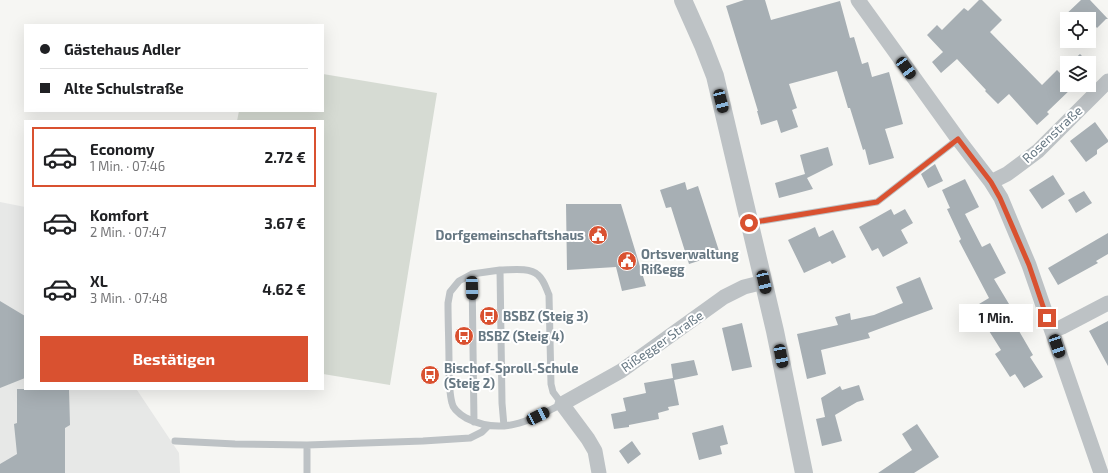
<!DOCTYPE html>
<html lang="de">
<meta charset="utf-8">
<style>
body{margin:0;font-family:"Exo 2",sans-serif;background:#f2f2f2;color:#202124;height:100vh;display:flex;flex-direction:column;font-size:15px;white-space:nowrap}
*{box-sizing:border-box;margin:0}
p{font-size:13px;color:#757577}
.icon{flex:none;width:22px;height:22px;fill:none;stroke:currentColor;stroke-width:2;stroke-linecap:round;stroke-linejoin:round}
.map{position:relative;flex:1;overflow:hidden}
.panel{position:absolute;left:24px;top:120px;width:300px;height:270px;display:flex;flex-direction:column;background:#fff;border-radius:0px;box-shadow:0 4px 16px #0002}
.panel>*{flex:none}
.top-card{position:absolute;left:24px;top:24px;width:300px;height:88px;border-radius:0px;box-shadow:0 4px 16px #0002;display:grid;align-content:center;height:88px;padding:0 16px;background:#fff}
.controls{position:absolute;left:1060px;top:12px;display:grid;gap:8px}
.controls a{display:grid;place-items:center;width:36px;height:36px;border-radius:0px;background:#fff;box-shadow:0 4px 16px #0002;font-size:20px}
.end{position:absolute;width:18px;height:18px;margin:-9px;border:5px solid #d95130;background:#fff;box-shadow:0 0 0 2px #fff}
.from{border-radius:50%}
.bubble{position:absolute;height:28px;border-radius:0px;background:#fff;box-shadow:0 4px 16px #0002;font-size:13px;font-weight:700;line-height:28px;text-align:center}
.car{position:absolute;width:12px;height:24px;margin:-12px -6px;border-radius:5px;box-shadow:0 0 3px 1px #0007;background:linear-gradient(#222 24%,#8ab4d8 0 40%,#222 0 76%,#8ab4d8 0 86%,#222 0)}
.top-card b{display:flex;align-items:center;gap:14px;height:38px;font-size:15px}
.top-card b+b{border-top:1px solid #e0e0e0}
.top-card i{width:10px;height:10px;background:#202124}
ul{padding:7px 0 0;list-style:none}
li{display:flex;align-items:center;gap:12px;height:60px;margin:0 8px 6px;padding:0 8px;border:2px solid transparent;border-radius:0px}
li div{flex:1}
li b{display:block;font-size:15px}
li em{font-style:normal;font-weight:700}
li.selected{border-color:#d95130}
li>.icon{width:36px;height:36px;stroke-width:1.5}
.cta{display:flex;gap:8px;margin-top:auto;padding:8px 16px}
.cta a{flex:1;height:46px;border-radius:0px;background:#d95130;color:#fff;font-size:16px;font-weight:700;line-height:46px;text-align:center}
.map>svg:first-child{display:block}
</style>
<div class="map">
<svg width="1108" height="473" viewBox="0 0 1108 473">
<rect width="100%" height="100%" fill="#f6f6f3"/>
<path fill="#e7e8e7" d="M0 202 25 207V389H138L137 390 179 453 180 473H0Z"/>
<path fill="#d6dbd3" d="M323 74 437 93 390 385 323 374V121H237L239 111H323Z"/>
<path fill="#a7afb4" d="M744 0H765L771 20 840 1 850 38 854 37 862 64 868 62 872 77 889 72 903 124 885 129 894 158 869 165 865 149 863 150 850 108H848L837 71 789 84 797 108 792 110 798 127 781 133 777 120 761 125 757 111H758L726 6Z
M979 0H982L1002 20 990 32 1042 85 1057 70 1060 73 1067 66V85H1071L1073 87 1047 112 1049 114 1037 125 1009 94 998 104 985 91 986 90 957 59 941 73 932 62 943 52 927 35 937 25 942 30 964 8 968 11Z
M1081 0H1090L1108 19H1106L1097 28 1089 19H1061Z
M1080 54 1089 63H1070Z
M1095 122 1108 140V142L1097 150V154L1086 162 1070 141Z
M828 147 833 165 807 178 813 189 779 198 775 183 805 174 800 155Z
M935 164 943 181 928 188 921 174Z
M1053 175 1065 194 1042 209 1029 190Z
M965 179 979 207 965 214 982 247 990 243 1006 273 994 279 1024 329 1019 331 1033 355 1030 357 1043 377 1024 388 1015 374 1010 377 995 354 1001 350 974 307 989 298 959 241 961 239 947 209 950 208 942 190Z
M685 182 687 190 698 186 720 254 689 264 671 207 666 208 660 190Z
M1084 191 1092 203 1076 213 1068 200Z
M566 204H621L646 286 622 291 616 267 567 270Z
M891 209 894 215 905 209 913 223 901 230 908 243 883 257 878 248 872 251 859 227Z
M815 227 819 237 833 230 846 257 832 264 830 261 804 273 788 240Z
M1108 233V254L1096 261 1098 263 1058 285 1048 268Z
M920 277 933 309 868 333 870 338 821 350 826 374 807 379 797 334 838 325 835 317 850 313 851 320 874 315 903 303 896 287Z
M0 301 25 316V378L0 388Z
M1108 321V366L1089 331Z
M742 323 752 367 732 371 722 328Z
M694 360 698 375 674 380 679 405 668 407 669 410 658 413 659 419 629 425V427L614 429 611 414 626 411 623 398 646 393 644 383 673 378 671 364Z
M859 385 864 400 857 402 835 415 842 441 822 446 816 419 825 417 821 398 840 386 842 390Z
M17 389H69L70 425 65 428V473H0V464L17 454 14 424 17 423Z
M917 424 939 457 914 473H878L912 450 902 434Z
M723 425 728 444 720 446 722 454 699 460 692 433Z
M632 441 641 454 628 464 619 451Z"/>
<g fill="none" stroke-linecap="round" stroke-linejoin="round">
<path stroke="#bdc2c5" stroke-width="7" d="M749 223 877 202 958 139
M500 270C511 270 529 267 538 275 544 280 546 288 549 295L551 384 553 392 562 404C529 421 502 436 466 418 461 415 453 410 452 403 449 392 449 376 449 364 449 343 448 323 448 303L450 292 459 281 472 274Z
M500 270 502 403 504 426
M472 274 474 422
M175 441 235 444 307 445 423 441 470 438 482 432 488 426
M307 473V445"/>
<path stroke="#bdc2c5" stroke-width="15" d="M858 0 958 139 991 182 1001 198 1029 265 1101 473
M991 182 1007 174 1038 151 1108 81
M1052 331 1062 327 1108 303
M599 473 595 451 588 439 562 404 621 371 724 297 744 287 764 282"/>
<path stroke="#bdc2c5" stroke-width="18" d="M683 0 703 45 715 76 775 331 804 473"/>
</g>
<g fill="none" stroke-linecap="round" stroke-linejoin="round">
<path stroke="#d95130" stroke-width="5" d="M749 223 877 202 958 139 991 182 1000 198 1029 265 1047 318"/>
</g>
<defs>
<g id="civic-disc" transform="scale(1)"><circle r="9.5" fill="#d95130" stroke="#fff"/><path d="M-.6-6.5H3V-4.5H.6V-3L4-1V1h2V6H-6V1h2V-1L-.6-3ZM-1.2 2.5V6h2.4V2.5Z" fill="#fff"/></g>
<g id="bus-disc" transform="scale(1)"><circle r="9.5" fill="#d95130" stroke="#fff"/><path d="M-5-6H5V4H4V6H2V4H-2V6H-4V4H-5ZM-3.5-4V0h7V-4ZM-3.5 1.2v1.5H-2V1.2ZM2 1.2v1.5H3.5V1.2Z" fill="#fff"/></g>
</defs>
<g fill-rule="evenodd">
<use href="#civic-disc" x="598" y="235"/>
<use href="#civic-disc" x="627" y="261"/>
<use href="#bus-disc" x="489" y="316"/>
<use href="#bus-disc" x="464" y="336"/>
<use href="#bus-disc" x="430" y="375"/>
</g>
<g text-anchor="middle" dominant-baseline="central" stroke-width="4" stroke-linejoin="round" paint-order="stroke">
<g font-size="13" fill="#677883" stroke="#fff">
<text transform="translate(1052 134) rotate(-43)">Rosenstraße</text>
<text transform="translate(662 341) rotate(-35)">Rißegger Straße</text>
</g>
<g font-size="13" font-weight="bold" fill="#677883" stroke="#fff" text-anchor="start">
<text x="584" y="235" text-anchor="end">Dorfgemeinschaftshaus</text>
<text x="641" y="254">Ortsverwaltung<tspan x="641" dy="15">Rißegg</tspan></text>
<text x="503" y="316">BSBZ (Steig 3)</text>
<text x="478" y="336">BSBZ (Steig 4)</text>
<text x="444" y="368">Bischof-Sproll-Schule<tspan x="444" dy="15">(Steig 2)</tspan></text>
</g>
</g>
</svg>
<div class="controls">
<a><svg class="icon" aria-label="locate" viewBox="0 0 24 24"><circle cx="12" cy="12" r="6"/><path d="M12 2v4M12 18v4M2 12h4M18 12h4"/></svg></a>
<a><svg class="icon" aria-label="layers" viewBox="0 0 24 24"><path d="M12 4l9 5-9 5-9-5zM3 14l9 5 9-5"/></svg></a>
</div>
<i class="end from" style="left:749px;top:223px"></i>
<i class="end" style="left:1047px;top:318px"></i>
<div class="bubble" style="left:959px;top:304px;width:74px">1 Min.</div>
<i class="car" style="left:906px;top:68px;rotate:144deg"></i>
<i class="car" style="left:721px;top:101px;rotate:166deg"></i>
<i class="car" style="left:764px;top:282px;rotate:167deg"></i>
<i class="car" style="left:472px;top:288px;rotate:179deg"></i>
<i class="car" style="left:1057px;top:346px;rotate:161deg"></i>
<i class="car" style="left:781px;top:356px;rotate:169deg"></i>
<i class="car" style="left:538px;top:416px;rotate:64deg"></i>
<div class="top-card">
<b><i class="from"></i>Gästehaus Adler</b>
<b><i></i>Alte Schulstraße</b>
</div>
<section class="panel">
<ul>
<li class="selected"><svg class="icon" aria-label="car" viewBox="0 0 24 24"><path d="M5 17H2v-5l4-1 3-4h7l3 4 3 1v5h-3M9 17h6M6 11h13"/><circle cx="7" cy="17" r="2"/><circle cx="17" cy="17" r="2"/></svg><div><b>Economy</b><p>1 Min. · 07:46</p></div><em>2.72 €</em></li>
<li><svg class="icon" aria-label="car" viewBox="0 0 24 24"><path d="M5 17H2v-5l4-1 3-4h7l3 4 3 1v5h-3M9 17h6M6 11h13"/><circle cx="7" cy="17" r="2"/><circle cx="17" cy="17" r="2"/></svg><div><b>Komfort</b><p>2 Min. · 07:47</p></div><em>3.67 €</em></li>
<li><svg class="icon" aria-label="car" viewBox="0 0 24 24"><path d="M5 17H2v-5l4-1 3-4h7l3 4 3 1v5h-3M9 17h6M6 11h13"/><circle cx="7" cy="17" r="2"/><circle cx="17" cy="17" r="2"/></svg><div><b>XL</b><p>3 Min. · 07:48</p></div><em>4.62 €</em></li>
</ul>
<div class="cta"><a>Bestätigen</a></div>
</section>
</div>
